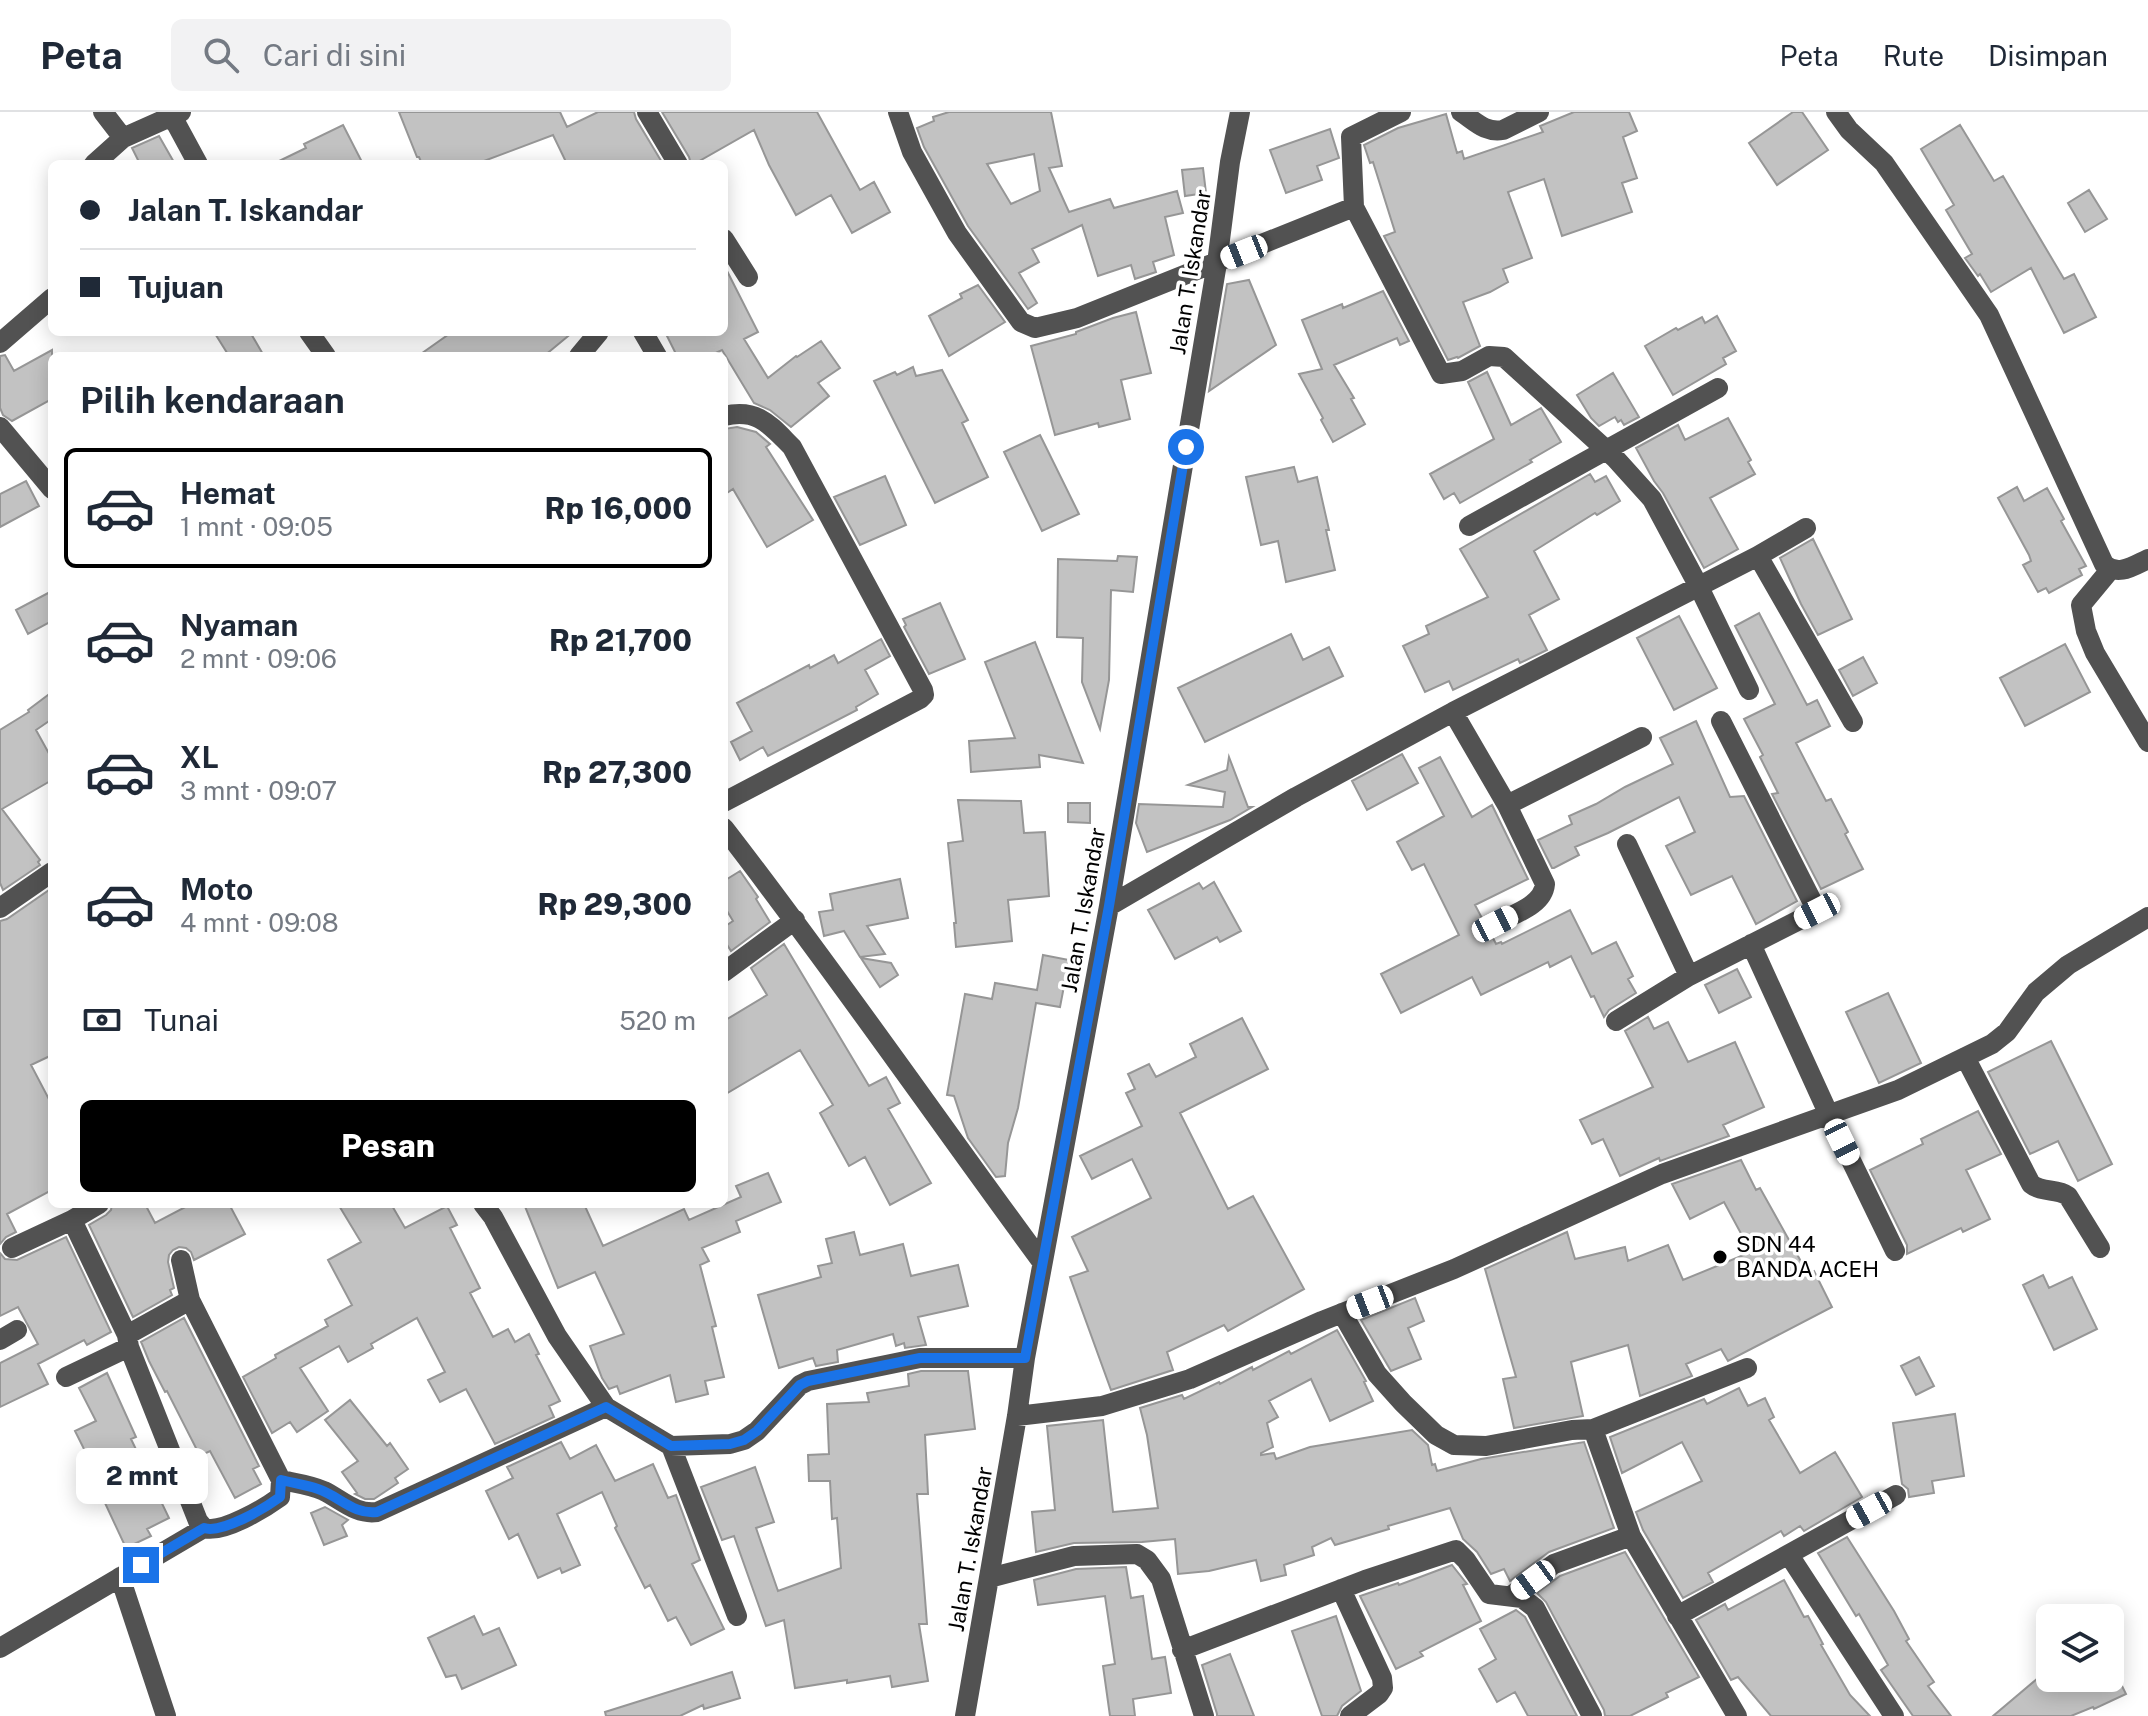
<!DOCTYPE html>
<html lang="id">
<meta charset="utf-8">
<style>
body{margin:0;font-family:"Public Sans",sans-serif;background:#f2f2f3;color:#1f2937;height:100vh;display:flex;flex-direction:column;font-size:30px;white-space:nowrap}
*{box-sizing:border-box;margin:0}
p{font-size:26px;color:#747a83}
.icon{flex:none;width:44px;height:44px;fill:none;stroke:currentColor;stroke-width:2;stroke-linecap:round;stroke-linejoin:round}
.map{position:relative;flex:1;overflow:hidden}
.panel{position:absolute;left:48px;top:240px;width:680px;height:856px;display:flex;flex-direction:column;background:#fff;border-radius:12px;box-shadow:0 4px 20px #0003}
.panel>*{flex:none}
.banner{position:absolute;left:48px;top:48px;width:680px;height:176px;border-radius:12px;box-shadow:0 4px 20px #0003;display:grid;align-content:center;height:176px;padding:0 32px;background:#fff}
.controls{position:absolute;left:2036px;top:1492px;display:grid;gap:16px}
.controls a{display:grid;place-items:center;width:88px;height:88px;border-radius:12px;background:#fff;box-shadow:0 4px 20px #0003;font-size:40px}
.end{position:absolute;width:36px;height:36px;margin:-18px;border:10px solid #1a73e8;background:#fff;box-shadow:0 0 0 4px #fff}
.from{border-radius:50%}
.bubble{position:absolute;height:56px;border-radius:12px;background:#fff;box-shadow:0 4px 20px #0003;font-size:26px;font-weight:800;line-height:56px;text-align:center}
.car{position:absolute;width:24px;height:48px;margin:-24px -12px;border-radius:10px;box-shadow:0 0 6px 2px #0007;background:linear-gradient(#fff 24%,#345 0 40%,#fff 0 76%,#345 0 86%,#fff 0)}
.banner b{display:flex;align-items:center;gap:28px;height:76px;font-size:30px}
.banner b+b{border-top:2px solid #e0e1e3}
.banner i{width:20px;height:20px;background:#1f2937}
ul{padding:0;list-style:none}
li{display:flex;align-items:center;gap:24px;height:120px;margin:0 16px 12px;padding:0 16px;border:4px solid transparent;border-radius:12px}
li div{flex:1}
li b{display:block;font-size:30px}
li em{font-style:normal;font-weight:800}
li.on{border-color:#000}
li>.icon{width:72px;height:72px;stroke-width:1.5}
h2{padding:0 32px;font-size:36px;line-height:96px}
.pay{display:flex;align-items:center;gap:20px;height:88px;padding:0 32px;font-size:30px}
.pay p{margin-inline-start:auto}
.cta{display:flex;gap:16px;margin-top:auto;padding:16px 32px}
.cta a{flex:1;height:92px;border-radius:12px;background:#000;color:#fff;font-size:32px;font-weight:800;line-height:92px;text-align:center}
header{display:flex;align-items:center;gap:48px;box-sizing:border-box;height:112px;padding:0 40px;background:#fff;border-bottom:2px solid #e0e1e3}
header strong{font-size:38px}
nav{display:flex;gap:44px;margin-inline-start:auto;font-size:28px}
.search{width:560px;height:72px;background:#f2f2f3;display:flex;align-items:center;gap:20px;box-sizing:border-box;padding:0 28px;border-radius:12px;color:#747a83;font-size:30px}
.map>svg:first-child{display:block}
</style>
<header>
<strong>Peta</strong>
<div class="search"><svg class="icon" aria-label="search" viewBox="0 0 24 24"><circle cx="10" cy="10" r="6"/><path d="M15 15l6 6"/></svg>Cari di sini</div>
<nav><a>Peta</a><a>Rute</a><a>Disimpan</a></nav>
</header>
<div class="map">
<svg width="2148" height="1604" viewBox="0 0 2148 1604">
<rect width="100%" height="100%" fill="#fff"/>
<path fill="#c2c2c2" stroke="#969696" stroke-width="2" fill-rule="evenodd" d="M399 0H560L567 15 598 0H634L636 7 663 52H567L553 23 476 52H422L419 45H417Z
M662 0H817L860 78 874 70 890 100 852 121 831 83 796 103 769 53 754 18 694 52H691L689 45Z
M949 0H1051L1062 54 1049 56 1069 100 1110 87 1114 96 1177 79 1183 101 1165 105 1174 143 1153 150 1156 160 1135 167 1131 153 1098 164 1082 113 1032 137 1039 150 1019 161 1037 191 1028 197 968 114 924 35 917 16 934 9 933 5ZM1034 42 1040 79 1011 92 987 52Z
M1574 0H1629L1637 19 1623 25 1637 66 1622 71 1632 100 1562 124 1544 67 1508 80 1532 146 1503 157 1508 170 1490 180 1463 190 1480 234 1458 246 1457 245 1448 248 1384 124 1395 120 1373 50 1370 51 1364 33 1398 16 1446 2 1457 41 1462 39 1464 47 1543 20 1540 14Z
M1793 0H1802L1828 38 1777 73 1749 31Z
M343 13 363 52H273L306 36 304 32Z
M1960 13 1994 69 2003 64 2064 167 2074 162 2096 205 2064 221 2031 156 1991 180 1980 162 1978 164 1965 146 1972 142 1946 98 1954 93 1921 37Z
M1330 17 1339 46 1317 54 1322 68 1286 81 1270 38Z
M159 24 175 52H140L132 36Z
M1203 56 1206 81 1185 84 1182 58Z
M2089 78 2107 107 2085 120 2068 91Z
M724 153 758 220 744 227 768 266 796 244 797 245 821 229 840 256 818 271 829 284 791 315 770 298 754 291 722 238 709 244H677L665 220H724Z
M1249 168 1276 233 1209 279 1227 172Z
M978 173 1005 210 949 244 929 204 962 186 960 182Z
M1383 179 1409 229 1400 233 1397 226 1334 253 1354 286 1351 287 1365 312 1333 330 1321 308 1323 306 1299 262 1322 257 1302 208 1342 192 1343 196Z
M1136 200 1151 261 1121 268 1130 307 1099 315 1098 311 1055 323 1031 234 1076 222V220L1113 206Z
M1717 204 1736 239 1723 246 1726 252 1673 283 1645 234 1676 216 1678 218 1702 205 1705 211Z
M214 220H250L264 244H229Z
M452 220H573L544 244H418Z
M52 238V287L12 309 3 303 0 296V244L5 243 14 259Z
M913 255 916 264 942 258 968 308 962 311 988 365 935 391 874 269 895 260 897 263Z
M1487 260 1511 313 1541 296 1561 330 1530 348 1532 350 1460 391 1454 381 1444 387 1430 362 1494 327 1468 270Z
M1613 261 1639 305 1624 313 1621 308 1618 310 1615 305 1599 314 1591 306 1577 283Z
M1728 306 1751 348 1748 350 1755 362 1710 386 1738 437 1704 456 1663 381 1654 369 1636 336 1678 313 1685 328Z
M737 315 756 320 770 332 766 335 813 408 767 435 733 377 724 383V317Z
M1040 323 1079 402 1042 419 1004 340Z
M1294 355 1298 370 1317 365 1329 418H1326L1335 458 1286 470 1278 429 1261 433 1246 365Z
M1590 362 1595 370 1606 364 1620 389 1597 403 1595 401 1534 439 1559 487 1529 503 1547 538 1520 551 1518 547 1453 578 1449 569 1425 580 1403 534 1429 522 1426 514 1488 485 1460 437Z
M885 364 906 413 860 433 834 385Z
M26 369 39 394 0 415V382Z
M2017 375 2024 389 2047 376 2064 407 2061 409 2086 454 2079 457 2082 463 2049 481 2046 476 2038 480 2023 453 2031 449 2029 443 1998 386Z
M1813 427 1852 507 1818 523 1801 492 1780 446Z
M1118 444 1137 445 1133 480 1111 478 1109 568 1100 617 1082 570 1083 526 1057 525 1058 447 1117 449Z
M52 479V509L28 522 16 498Z
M940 491 965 547 929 562 904 515 906 513 903 507Z
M1759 501 1807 593 1817 588 1830 614 1796 631 1826 689 1831 687 1848 720 1845 722 1863 757 1821 777 1772 682 1778 681 1760 645 1763 643 1744 607 1775 592 1735 514Z
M1679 504 1717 576 1674 598 1637 526Z
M1291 522 1303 548 1329 535 1343 564 1205 630 1178 576Z
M881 527 890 544 865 558 878 582 856 595 857 598 768 644 763 635 740 648 731 630 752 619 737 591 809 553 810 556 834 543 838 551Z
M1035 530 1083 651 1039 643 1040 655 971 660 969 629 1015 626 985 550Z
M2065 532 2090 580 2025 614 2000 566Z
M1863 545 1877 571 1853 584 1839 558Z
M52 580V607L36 618 52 647V668L2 697 40 748 38 750 40 753 3 778 0 771V618L29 600 28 598Z
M1696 609 1730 685 1744 684 1797 789 1756 812 1732 764 1691 783 1666 734 1695 720 1679 685 1608 721 1575 735 1579 743 1554 756H1552L1538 728 1572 712 1569 704 1596 692 1625 675 1673 652 1660 626Z
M1402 642 1418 671 1367 698 1352 669Z
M1229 645 1248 695H1252L1230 708 1147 740 1136 711 1139 692 1223 695 1225 680 1188 673 1227 658Z
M1440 645 1472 705 1492 693 1528 767 1475 793 1483 808 1484 819 1492 824 1496 832 1501 830 1502 832 1570 798 1592 842 1616 830 1633 864 1628 867 1636 881 1609 898 1604 905 1594 884 1591 885 1571 844 1550 855 1548 850 1481 883 1472 865 1401 901 1381 862 1459 823 1424 752 1412 758 1397 730 1444 704 1419 656Z
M958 688 1021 689 1024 721 1045 720 1049 784 1008 788 1012 829 956 835 954 811H956L948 731 963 729Z
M1068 691H1090V711L1068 710Z
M740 759 758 785 756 787 770 810 731 839 724 828V815L733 809 724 794V769Z
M900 767 908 806 867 814 885 842 860 845 844 819 824 824 819 800 833 798 830 782Z
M1214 770 1241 819 1220 830 1217 825 1175 847 1148 798 1199 771 1203 777Z
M52 776V943L31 953 52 993V1078L7 1102 16 1120 6 1125 0 1132V809L7 807Z
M784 832 869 974 886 965 900 991 888 997 931 1071 890 1093 865 1045 849 1054 820 1001 833 993 800 938 724 983V909L767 883 751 856Z
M1043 843 1069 848 1060 895 1036 891 1018 996 1008 1031 1005 1064 996 1065 968 1026 954 984 947 983 965 882 992 887 995 871 1037 878Z
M861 846 891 851 898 863 880 875Z
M1737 857 1751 885 1719 901 1705 873Z
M1888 881 1921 951 1879 971 1846 900Z
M1648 905 1654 917 1668 910 1688 950 1735 930 1764 995 1723 1013 1729 1024 1660 1049 1659 1046 1620 1064 1603 1027 1592 1032 1580 1008 1653 975 1625 919Z
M1242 906 1268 957 1180 1001 1228 1097 1253 1084 1304 1177 1228 1219 1224 1213 1167 1240 1173 1258 1111 1278 1070 1165 1088 1159 1072 1125 1151 1086 1132 1047 1092 1067 1080 1044 1142 1014 1126 981 1135 977 1128 962 1149 952 1156 965 1196 945 1190 932Z
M2051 929 2112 1052 2078 1069 2058 1029 2030 1042 1988 960Z
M1978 999 2001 1042 1966 1058 1990 1107 1963 1120 1961 1116 1907 1142V1133L1870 1058 1923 1032 1921 1027Z
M1741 1048 1756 1078 1760 1076 1808 1162 1814 1159 1832 1195 1728 1249 1721 1237 1686 1252 1692 1264 1640 1284 1628 1233 1571 1250 1583 1304 1514 1316 1503 1267 1516 1265 1485 1157 1567 1120 1575 1147 1625 1135 1628 1149 1668 1133 1683 1168 1751 1140 1724 1090 1690 1107 1672 1072Z
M768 1061 781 1090 736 1109 740 1120 702 1136 709 1149 700 1153 716 1214 712 1215 724 1265 705 1269 708 1282 676 1290 670 1263 620 1282 617 1274 609 1277 602 1266 590 1234 624 1222 595 1160 558 1176 524 1092H584L603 1134 684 1097 689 1108 741 1085 736 1074Z
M112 1092H145L155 1111 191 1092H229L245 1122 194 1148 191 1140 186 1136 179 1135 173 1138 169 1143 168 1150 174 1176 170 1178 172 1183 133 1205 89 1113 106 1103 111 1098Z
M338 1092H391L405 1116 447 1094 457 1113 450 1116 480 1176 470 1181 493 1225 508 1217 515 1230 529 1222 539 1242 536 1243 560 1289 549 1294 554 1305 495 1332 466 1277 440 1290 428 1268 445 1260 417 1206 371 1232 373 1236 348 1250 339 1234 300 1256 328 1299 297 1320 290 1310 272 1321 243 1265 276 1246 275 1243 328 1214 325 1208 352 1193 328 1148 361 1130Z
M854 1120 860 1143 903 1132 911 1164 958 1153 968 1194 918 1205 926 1233 905 1236 904 1231 896 1234 893 1222 837 1238 838 1250 816 1254 813 1246 779 1256 758 1183 821 1165 818 1154 832 1151 826 1127Z
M66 1125 111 1220 87 1233 84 1228 38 1252 48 1272 0 1295V1251L38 1232 18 1195 0 1204V1141L5 1147 17 1148Z
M2043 1163 2049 1176 2072 1165 2097 1217 2054 1238 2023 1173Z
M1415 1186 1424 1209 1408 1216 1421 1247 1391 1259 1361 1208Z
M184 1206 259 1354 253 1357 261 1372 235 1386 210 1339 200 1344 167 1279 165 1280 149 1249 142 1232 141 1230Z
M1337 1218 1366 1269 1364 1270 1373 1289 1330 1309 1311 1267 1269 1289 1278 1305 1267 1311 1273 1335 1261 1341V1343L1274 1341 1276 1347 1310 1335 1412 1318 1428 1333 1432 1353 1435 1352 1437 1359 1481 1347 1584 1330 1614 1416 1549 1440 1510 1469 1504 1457 1491 1462 1477 1440 1463 1427 1450 1396 1388 1414 1389 1417 1335 1433 1331 1426 1312 1435 1314 1443 1284 1453 1286 1463 1261 1469 1256 1448 1209 1459 1178 1462 1175 1427 1142 1430 1074 1431 1036 1440 1032 1400 1055 1398 1047 1314 1103 1308 1113 1400 1158 1396 1147 1323 1140 1296 1182 1283 1184 1287 1219 1270 1220 1272 1252 1255 1253 1258 1289 1239 1291 1242Z
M1919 1245 1934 1274 1916 1283 1901 1254Z
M921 1259H968L975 1317 925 1323 928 1382H917L927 1512H919L928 1569 892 1575 890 1564 847 1571V1568L795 1576 784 1508 766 1514 734 1424 722 1428 701 1375 755 1355 774 1410 756 1416 778 1479 841 1456 837 1406 832 1407 830 1369H809L808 1343 829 1342 827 1292 869 1290 867 1281 909 1274 908 1262Z
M107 1261 136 1325 131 1327 169 1406 147 1417 151 1424 126 1436 91 1361 95 1359 75 1319 96 1309 79 1276Z
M1739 1276 1748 1294 1765 1286 1774 1305 1769 1308 1800 1361 1835 1340 1862 1385 1804 1419 1800 1414 1784 1424 1781 1419 1708 1461 1713 1470 1683 1486 1643 1418 1636 1400 1702 1369 1682 1330 1622 1361 1610 1325 1704 1287 1707 1292Z
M350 1288 387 1334 390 1331 408 1357 395 1366 398 1371 374 1387H365L355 1382 357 1381 342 1360 358 1349 325 1308Z
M1955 1302 1964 1364 1932 1369 1934 1381 1909 1385 1908 1377 1902 1372 1893 1311Z
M561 1330 570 1347 596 1333 615 1369 653 1352 668 1386 676 1383 700 1448 692 1452 724 1517 691 1533 676 1505 668 1509 650 1473 645 1476 615 1416 617 1414 602 1380 557 1402 580 1453 562 1461 560 1456 538 1466 518 1422 509 1427 486 1379 513 1366 507 1355Z
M325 1395 348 1408 342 1413 347 1424 324 1433 311 1401Z
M1847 1425 1894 1499 1909 1527 1906 1529 1934 1570 1928 1574 1951 1604H1913L1881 1558 1888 1553 1859 1502 1856 1504 1818 1441Z
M1625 1440 1699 1565 1666 1581 1668 1585 1630 1604H1605L1604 1598 1546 1490 1537 1481 1560 1464Z
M1452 1453 1467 1472 1463 1473 1481 1509 1420 1540 1423 1544 1396 1557 1360 1484 1398 1471 1399 1473Z
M1126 1455 1131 1486 1143 1484 1152 1547 1165 1545 1171 1581 1133 1587 1135 1604H1110L1103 1554 1115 1552 1105 1484 1038 1493 1034 1468 1076 1457Z
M1784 1468 1804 1505 1808 1504 1823 1532 1821 1533 1850 1583 1870 1604H1771L1738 1565 1731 1568 1696 1508 1725 1492 1728 1498Z
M1516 1498 1525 1505 1577 1604H1528L1515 1580 1497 1590 1479 1557 1496 1547 1480 1517Z
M474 1504 483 1523 499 1516 516 1553 462 1577 456 1563 446 1565 428 1526Z
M1336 1504 1361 1579 1342 1594 1337 1604H1322L1292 1519Z
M1230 1542 1254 1604H1217V1602L1202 1553Z
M732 1560 740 1586 704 1597 703 1593 680 1604H606L605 1600Z
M2038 1566H2118L2126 1582 2094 1597 2093 1595 2071 1604H1993Z"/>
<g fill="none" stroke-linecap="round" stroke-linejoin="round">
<path stroke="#525252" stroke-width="20" d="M103 0 123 26
M647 0 678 52
M898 0 912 40 957 121 1021 210 1035 216 1077 206 1354 95
M1401 0 1351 25 1354 95 1441 262 1462 259 1489 244 1504 245 1615 346 1652 387 1698 473 1749 578
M1461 0C1476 10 1485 21 1503 18L1539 0
M1836 0 1849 18 1884 51 1989 203 2104 452C2118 465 2133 454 2148 447
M172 4 198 52
M94 52 123 26 181 0
M724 127 748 165
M309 220 326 244
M643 220 657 244
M0 231 52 186
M579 244 599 220
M724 304C758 296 770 313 792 335L923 578 924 583 920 587 724 690
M0 315 52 377
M1469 414 1718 276
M1758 444 1853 610
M2110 458 2081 493 2086 519 2095 541 2148 630
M1453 600 1507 693 1545 772C1543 794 1513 802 1495 812
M1507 693 1642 625
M724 716C834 858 935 1005 1042 1150
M1627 732 1689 864
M1109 794 1296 685 1453 600 1758 444 1806 416
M0 796 52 760
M1751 832 1829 1003 1895 1139
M724 860 795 808
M1616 909 1689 864 1817 799 1721 609
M1965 945 2031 1072C2042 1081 2057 1076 2068 1084L2100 1136
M483 1092 493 1105 557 1224 606 1295 671 1334 730 1332 744 1328 757 1319 800 1273 808 1269 920 1246H1025
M72 1108 127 1223 129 1235 198 1409 204 1416C222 1422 265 1396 280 1385L281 1368 190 1188 181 1148
M12 1136 72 1108 99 1092
M1342 1201 1377 1262 1403 1291 1436 1323 1454 1333 1486 1334 1572 1318 1593 1317 1747 1256
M127 1223 190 1188
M0 1228 17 1218
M66 1265 129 1235
M1017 1304 1102 1294 1190 1267 1322 1209 1454 1157 1662 1062 1898 978 1992 932 2007 920 2036 880 2068 853 2148 805
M1593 1317 1631 1424 1737 1604
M671 1334 737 1504
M281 1368C295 1371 311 1373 324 1379 342 1388 356 1403 377 1400L606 1295
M1789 1443 1894 1604
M120 1465 166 1604
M989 1466 1074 1444 1137 1442 1147 1448 1161 1467 1204 1604
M1341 1477 1382 1566 1383 1576 1379 1582 1350 1604
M1511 1484 1554 1452 1631 1424
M1677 1504 1896 1383
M0 1536 204 1416
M1182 1538 1365 1468 1456 1438 1466 1448 1489 1482 1522 1486 1535 1496 1592 1604
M965 1604 1017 1304 1025 1246 1109 794 1217 151 1230 50 1240 0"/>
</g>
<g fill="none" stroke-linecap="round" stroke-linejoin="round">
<path stroke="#1a73e8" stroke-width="10" d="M141 1453 204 1416C222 1422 265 1396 280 1385L281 1368C293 1371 306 1373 318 1377 339 1384 354 1403 377 1400L606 1295 671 1334 730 1332 744 1328 757 1319 800 1273 808 1269 920 1246H1025L1109 794 1186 335"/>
</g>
<circle fill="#000" stroke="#fff" stroke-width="3" cx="1720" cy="1145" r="8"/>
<g text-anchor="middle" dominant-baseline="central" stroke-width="7" stroke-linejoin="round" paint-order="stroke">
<g font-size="22" fill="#000" stroke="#fff">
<text transform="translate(1190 160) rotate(-81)">Jalan T. Iskandar</text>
<text transform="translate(1083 798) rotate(-80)">Jalan T. Iskandar</text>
<text transform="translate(970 1437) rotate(-80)">Jalan T. Iskandar</text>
</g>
<g font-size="22" fill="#000" stroke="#fff" text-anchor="start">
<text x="1736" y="1132">SDN 44<tspan x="1736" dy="25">BANDA ACEH</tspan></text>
</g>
</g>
</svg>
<div class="controls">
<a><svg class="icon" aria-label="layers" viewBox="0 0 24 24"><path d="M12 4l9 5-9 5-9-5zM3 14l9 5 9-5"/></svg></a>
</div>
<i class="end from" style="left:1186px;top:335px"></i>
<i class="end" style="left:141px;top:1453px"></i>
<div class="bubble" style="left:76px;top:1336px;width:132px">2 mnt</div>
<i class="car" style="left:1244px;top:140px;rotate:248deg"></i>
<i class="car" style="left:1817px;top:799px;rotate:243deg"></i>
<i class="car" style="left:1495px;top:812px;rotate:63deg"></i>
<i class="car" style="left:1842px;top:1030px;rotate:154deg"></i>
<i class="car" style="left:1370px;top:1190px;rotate:249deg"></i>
<i class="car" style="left:1869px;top:1398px;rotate:241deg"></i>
<i class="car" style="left:1533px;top:1468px;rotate:234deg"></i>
<div class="banner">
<b><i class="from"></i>Jalan T. Iskandar</b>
<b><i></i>Tujuan</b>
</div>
<section class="panel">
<h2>Pilih kendaraan</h2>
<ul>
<li class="on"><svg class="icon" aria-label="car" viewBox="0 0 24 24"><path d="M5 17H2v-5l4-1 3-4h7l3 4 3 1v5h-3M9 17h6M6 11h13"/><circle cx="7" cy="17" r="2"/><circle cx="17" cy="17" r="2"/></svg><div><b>Hemat</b><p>1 mnt · 09:05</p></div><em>Rp 16,000</em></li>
<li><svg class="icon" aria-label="car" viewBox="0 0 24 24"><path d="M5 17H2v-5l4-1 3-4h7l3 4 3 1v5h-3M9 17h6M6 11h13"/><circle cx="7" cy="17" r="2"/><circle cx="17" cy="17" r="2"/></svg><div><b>Nyaman</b><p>2 mnt · 09:06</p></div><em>Rp 21,700</em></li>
<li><svg class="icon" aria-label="car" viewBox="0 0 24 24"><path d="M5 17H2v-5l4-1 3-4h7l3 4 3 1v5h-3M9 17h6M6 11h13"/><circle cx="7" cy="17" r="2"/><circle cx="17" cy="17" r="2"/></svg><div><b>XL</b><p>3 mnt · 09:07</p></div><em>Rp 27,300</em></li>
<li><svg class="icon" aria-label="car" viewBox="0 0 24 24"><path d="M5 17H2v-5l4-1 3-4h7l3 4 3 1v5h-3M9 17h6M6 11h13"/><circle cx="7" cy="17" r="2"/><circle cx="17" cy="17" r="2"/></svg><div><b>Moto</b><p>4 mnt · 09:08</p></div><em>Rp 29,300</em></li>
</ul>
<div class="pay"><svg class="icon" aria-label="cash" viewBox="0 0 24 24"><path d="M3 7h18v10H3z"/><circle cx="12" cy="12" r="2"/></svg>Tunai<p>520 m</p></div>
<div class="cta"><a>Pesan</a></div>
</section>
</div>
